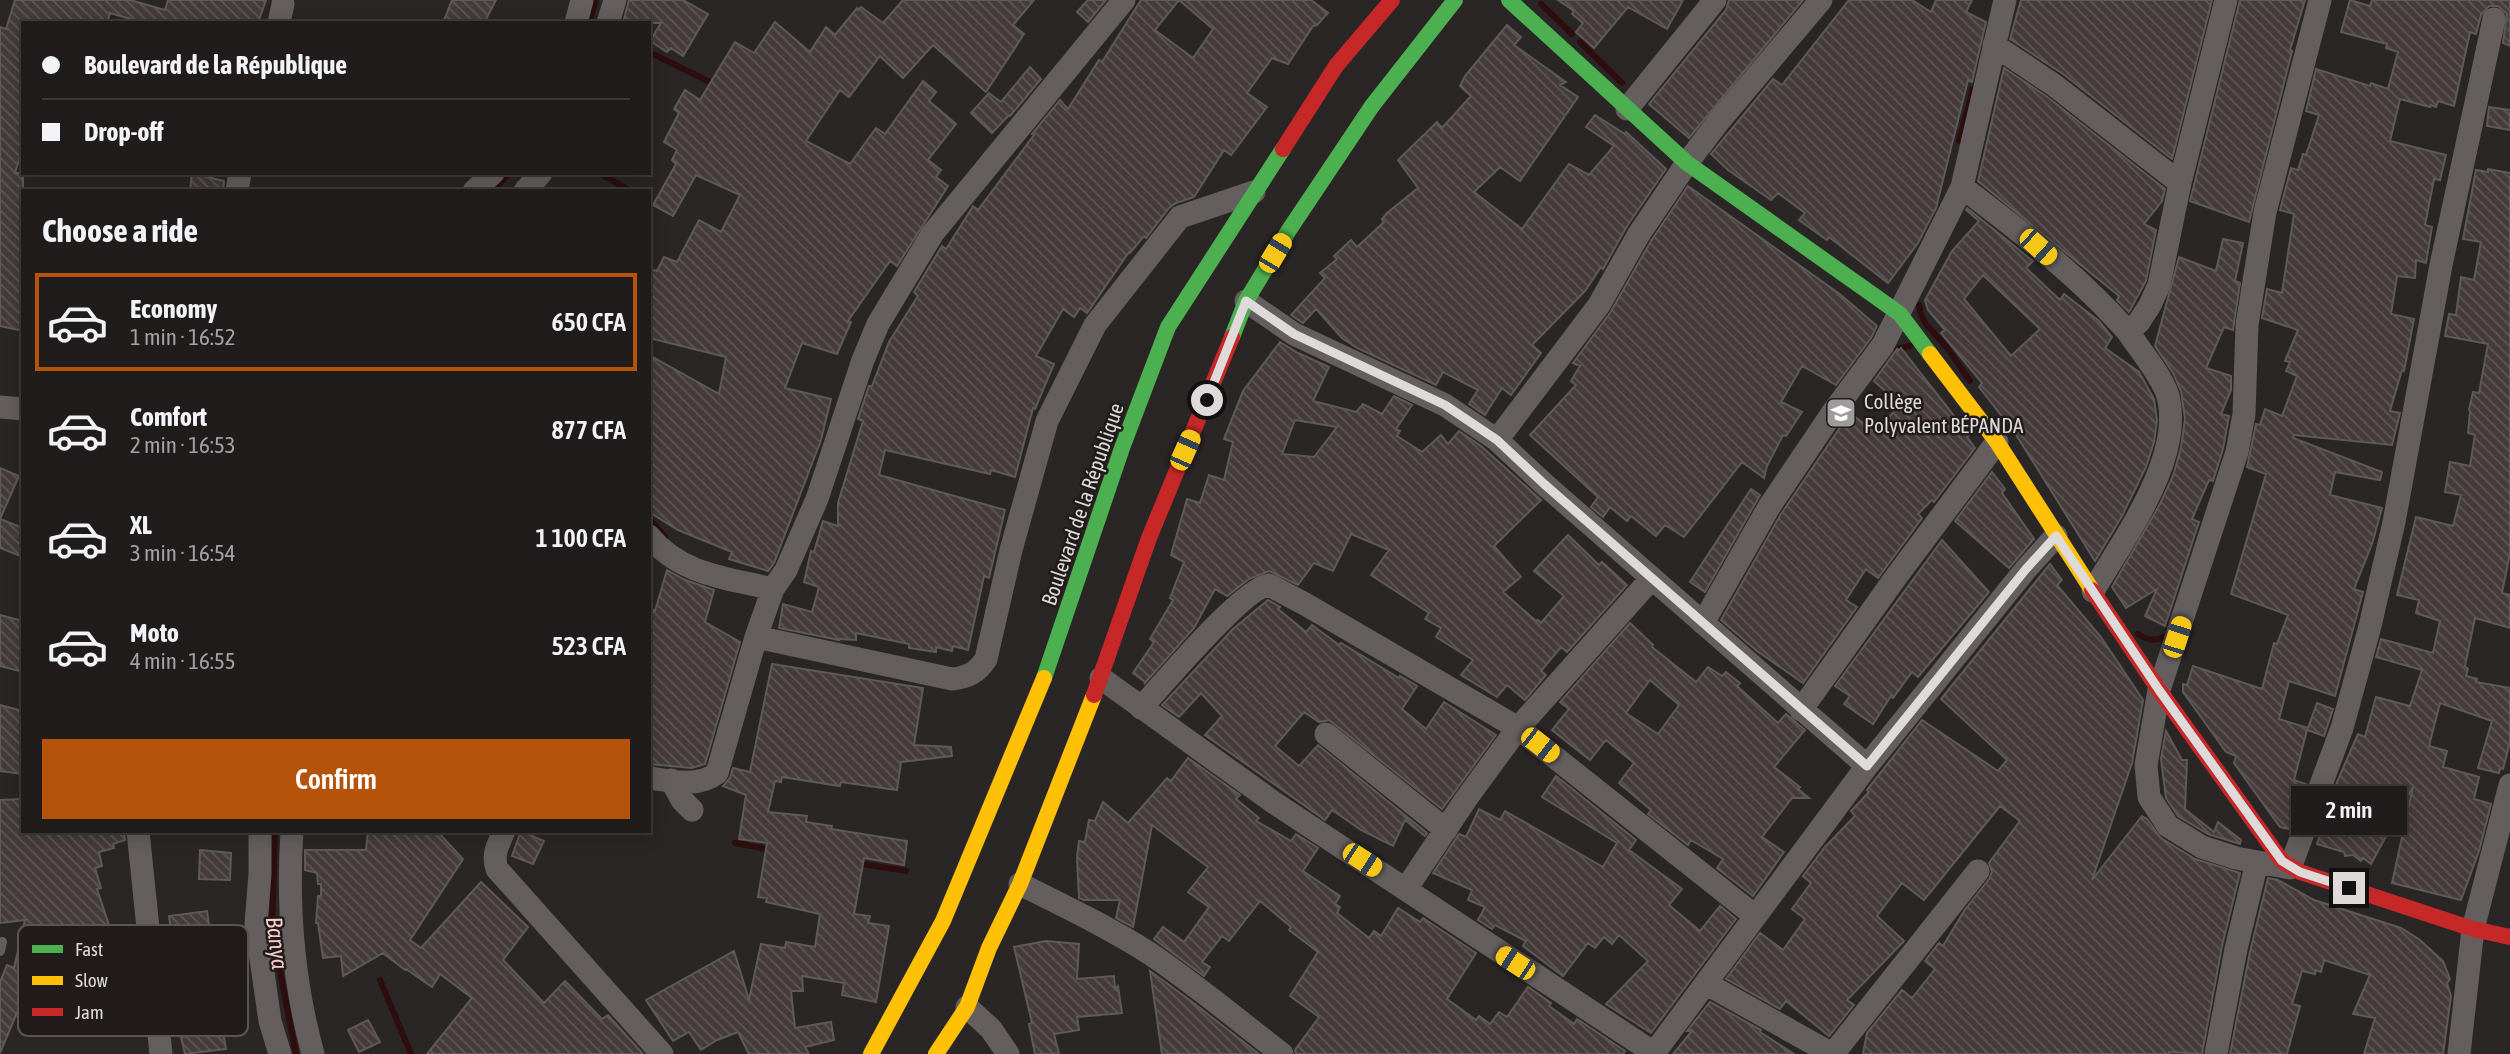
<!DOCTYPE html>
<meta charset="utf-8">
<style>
body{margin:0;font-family:"Asap Condensed",sans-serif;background:#282525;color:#f1f3f6;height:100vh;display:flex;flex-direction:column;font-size:26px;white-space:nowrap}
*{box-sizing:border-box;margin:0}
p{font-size:23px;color:#a2a1a3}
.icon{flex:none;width:38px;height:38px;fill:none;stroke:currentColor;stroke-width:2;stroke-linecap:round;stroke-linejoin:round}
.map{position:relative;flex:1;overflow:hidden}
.side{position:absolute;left:21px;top:189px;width:630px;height:644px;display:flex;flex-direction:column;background:#201c1c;border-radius:0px;box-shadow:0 4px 18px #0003,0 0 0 2px #3d3a3b}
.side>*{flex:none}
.guide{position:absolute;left:21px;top:21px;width:630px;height:154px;border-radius:0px;box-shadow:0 4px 18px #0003,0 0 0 2px #3d3a3b;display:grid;align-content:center;height:154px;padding:0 21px;background:#201c1c}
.end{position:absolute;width:32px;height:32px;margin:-16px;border:9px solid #dedada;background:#111;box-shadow:0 0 0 4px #111}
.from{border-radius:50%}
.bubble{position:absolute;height:49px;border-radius:0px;background:#201c1c;box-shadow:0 4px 18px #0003,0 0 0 2px #3d3a3b;font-size:23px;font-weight:600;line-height:49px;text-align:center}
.car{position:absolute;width:21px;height:42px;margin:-21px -10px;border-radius:9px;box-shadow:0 0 5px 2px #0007;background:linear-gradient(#f5c518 24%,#345 0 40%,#f5c518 0 76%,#345 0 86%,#f5c518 0)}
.guide b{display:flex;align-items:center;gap:24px;height:66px;font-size:26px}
.guide b+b{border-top:2px solid #3d3a3b}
.guide i{width:18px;height:18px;background:#f1f3f6}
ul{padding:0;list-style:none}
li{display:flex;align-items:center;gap:21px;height:98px;margin:0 14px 10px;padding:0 7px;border:4px solid transparent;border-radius:0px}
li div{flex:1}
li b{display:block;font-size:26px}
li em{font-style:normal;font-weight:600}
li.on{border-color:#b45309}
li>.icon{width:63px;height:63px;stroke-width:1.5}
h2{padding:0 21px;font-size:32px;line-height:84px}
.button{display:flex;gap:14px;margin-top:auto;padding:14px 21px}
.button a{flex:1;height:80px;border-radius:0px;background:#b45309;color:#fff;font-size:28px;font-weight:600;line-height:80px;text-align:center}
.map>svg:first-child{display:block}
</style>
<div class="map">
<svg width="2510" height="1054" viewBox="0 0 2510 1054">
<defs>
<pattern id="building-back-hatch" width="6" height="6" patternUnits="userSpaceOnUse" patternTransform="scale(1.75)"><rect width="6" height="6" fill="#453b3a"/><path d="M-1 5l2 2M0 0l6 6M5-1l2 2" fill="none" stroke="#5f5756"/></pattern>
</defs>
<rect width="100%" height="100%" fill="#2a2625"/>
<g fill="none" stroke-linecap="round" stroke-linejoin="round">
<path stroke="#2d0d0d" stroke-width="6" d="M1541 4 1572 34
M589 23 596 0
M1580 42 1622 83
M649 52 708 81
M1959 141 1973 89
M599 173 631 191
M492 191 510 173
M1919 305 1921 315 1926 324 1948 349 1970 381
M1897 349 1910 346
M649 518 665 537
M2138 634C2147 641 2159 642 2169 634
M275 831 272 929 296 1054
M735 843 773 850
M856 863 906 871
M380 980 411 1054"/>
</g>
<path fill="url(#building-back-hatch)" stroke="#5d5a5a" stroke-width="2" fill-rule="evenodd" d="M15 0H130L165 10 168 0H266L258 23H144L110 13 107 23H23V147L15 173H23V331L0 326V27L6 29Z
M452 0H496L484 23H443Z
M629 0H683L708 14 683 56 671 48 667 52 650 41 661 23H623Z
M903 0H1034L1013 25 1024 34 986 92 933 45 903 78 880 56 849 97 840 90 806 141 850 164 876 128 885 134 923 81 936 92 929 101 956 124 928 160 941 170 936 177 948 186 897 266 890 261 848 321 851 322 837 354 802 343 785 388 831 399 821 440 774 563 768 571 729 559 732 552 678 530 649 512V355L719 394 726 357 649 338V269L657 271 664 257 677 262 699 220 721 232 740 195 696 175 673 216 653 205 676 164 672 160 677 150 664 142 679 113 674 109 685 90 700 100 735 42 754 53 775 22 810 52 826 27 835 35 857 8 858 10 861 7 883 23Z
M1088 0H1106L1088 22 1077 12Z
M1141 0H1179L1155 30 1193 58 1213 29 1179 0H1311L1328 13 1317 25 1313 26 1288 64 1272 58 1247 93 1267 107 1231 155 1224 150 1194 197 1176 203 1169 208 1146 238 1144 236 1130 253 1129 252 1087 313 1080 308 1074 317 1063 309 1036 356 1054 364 1035 409 1033 408 1015 477 991 470 990 474 885 450 879 475 1005 510 989 578 984 576 968 650 953 646 952 651 936 647V652L909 648V644L856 633V640L839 639V640L779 628 783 604 812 612 819 587 804 582 811 551 814 552 823 521 838 526V503L863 421 858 419 869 386H872L889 342 918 296 914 292 942 246 946 249 972 208 973 206 978 210 1034 135 1032 134 1060 100 1068 109 1099 60 1102 62Z
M1558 0H1683L1667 29 1628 7 1594 48 1576 32 1583 23 1572 14 1574 11Z
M1729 0H1803L1689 138 1649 104 1726 10Z
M1849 0H1912L1931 12 1936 0H1972L1966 12 1986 22 1972 82 1968 80 1936 208 1918 243 1888 283 1829 237 1827 240 1799 220 1805 213 1778 193 1771 200 1728 170 1711 154 1773 79 1782 85Z
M2021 0H2212L2172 159 2063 74 2010 39Z
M2240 0H2305L2290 50 2292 51 2249 222 2190 201Z
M2350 0 2370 6 2372 0H2510V46L2503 43 2507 14 2498 6H2489L2481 15 2476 34 2470 32 2454 106 2438 101 2436 107 2431 105 2430 107 2400 99 2390 141 2446 155 2440 180 2434 179 2425 225 2432 227 2426 263 2416 260 2415 278 2397 276 2391 314 2414 319 2404 371 2402 370 2390 411 2400 413 2392 445 2294 435 2293 438 2382 472 2380 480 2335 472 2330 495 2382 508 2372 544 2354 589 2363 592 2335 696 2289 681 2279 719 2308 728 2317 703 2333 709 2324 736 2307 730 2294 780 2306 784 2289 829 2280 827 2234 763 2236 756 2226 752 2183 692V684L2187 685 2193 666 2262 689 2274 643 2277 644 2288 615 2231 594 2266 474 2247 467 2256 424 2260 425 2265 409 2282 416 2297 376 2286 371 2290 362 2285 361 2298 330 2262 318 2267 289 2282 293 2294 214 2280 210 2291 168 2298 170 2303 154 2306 155 2319 115 2306 111 2316 69 2370 86 2371 83 2388 89 2398 52 2386 48 2387 44 2341 32Z
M1507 25 1521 37 1514 45 1566 82 1560 85 1578 97 1520 181 1500 167 1474 192 1522 229 1569 164 1589 175 1614 146 1586 127 1595 115 1625 134 1626 132 1666 169 1627 226 1603 269 1601 267 1585 291 1532 345 1541 353 1511 395 1502 388 1485 415 1469 404 1478 390 1443 372 1436 385 1357 348 1342 338 1316 309 1303 323 1291 315 1325 278 1320 273 1337 259 1334 256 1351 240 1357 247 1384 222 1382 219 1387 213 1418 188 1398 160 1437 122 1442 128 1471 96 1460 86 1465 76Z
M1030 67 1041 79 1010 116 1009 115 992 133 971 113 989 93 1001 102Z
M2004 68 2046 96 2165 189 2162 201 2144 224 2156 230 2146 281 2129 312 2117 300 2119 296 1978 181Z
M2489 107 2510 110V130L2487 126Z
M2488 169 2510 173V553L2502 593 2510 595V628L2475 618 2465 666 2468 669 2466 676 2477 679 2476 682 2510 688V742L2503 769 2500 768 2499 773 2478 768 2492 721 2440 703 2429 746 2447 751 2443 767 2479 777 2474 799 2491 804 2479 851 2461 900 2392 883 2413 787 2371 864 2363 858 2361 861 2353 855 2345 856 2344 852 2317 844 2337 782 2358 734 2365 737 2376 697 2410 706 2422 670 2376 657 2381 639 2433 653 2440 621 2416 613 2419 600 2397 595 2416 517 2453 526 2461 495 2445 492 2450 462 2470 466 2475 435 2468 433 2470 411 2469 410 2473 392 2479 393 2488 344 2445 336 2449 314 2456 315 2461 277 2474 280 2481 242 2463 239 2476 170 2488 172Z
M192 173 224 181 223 191H190Z
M1688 186 1841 295 1877 326 1871 338 1836 385 1802 366 1781 402 1802 412 1786 436 1783 435 1767 466 1764 478 1742 462 1684 537 1665 525 1656 536 1631 516 1627 521 1610 507 1603 517 1591 507 1598 497 1530 435 1576 385 1571 381 1580 366 1573 363 1610 313 1651 241Z
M1967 208 2033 261 2026 268 2060 300 2064 294 2099 321 2112 337 2105 348 2139 372 2154 399 2157 420 2154 442 2146 467 2122 516 2095 561 2015 433 1979 387 1982 383 1941 333 1945 330 1928 310 1925 300 1952 251 1979 221 1966 210ZM1983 275 2040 329 2011 356 1964 299Z
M2223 239 2243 243 2235 281 2240 283 2233 330 2224 327 2206 368 2231 376V390L2221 414 2229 416 2223 449 2213 481 2209 480 2192 519 2199 522 2165 626 2145 616 2157 589 2126 608 2112 587 2160 504 2173 476 2181 448 2185 419 2181 391 2173 373 2155 346 2179 257 2216 271Z
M1280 342 1298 353 1329 367 1313 401 1356 412 1363 404 1382 414 1394 396 1412 405 1396 429 1400 431 1397 436 1422 452 1441 435 1448 444 1459 431 1481 446 1541 500 1494 546 1521 577 1503 592 1536 621 1538 620 1541 623 1564 596 1534 571 1568 535 1599 565 1602 562 1627 585 1567 652 1561 647 1541 671 1546 675 1525 700 1507 685 1497 697 1461 675 1473 660 1436 637 1441 628 1425 619 1429 613 1371 575 1389 550 1351 534 1333 571 1314 563 1298 585 1269 571 1249 579 1227 596 1215 589 1194 628 1144 684 1145 682 1133 673 1154 642 1150 639 1173 600 1170 598 1184 562 1171 555 1187 499 1200 503 1209 475 1224 480 1233 442 1224 439 1243 391ZM1295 420 1337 427 1314 457 1282 454Z
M1901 348 1969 435 1967 437 1975 448 1934 502 1932 500 1918 514 1922 518 1878 578 1866 569 1846 600 1857 607 1803 683 1757 651 1721 620 1781 514 1850 413 1876 433 1900 404 1874 381 1897 349 1898 351Z
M0 468 19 476 0 519 23 528V557L0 548Z
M1992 472 2005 489 2002 493 2034 539 2009 568 1955 521Z
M1751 489 1760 495 1705 592 1690 582Z
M1942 540 1989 592 1918 677 1912 672 1893 698 1891 696 1873 724 1844 704 1850 696 1835 686Z
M2050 564 2062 580 2057 585 2101 637 2143 700 2132 763 2092 880 2142 816 2147 819 2161 838 2195 859 2240 873 2222 946 2202 1054 2169 1052V1054H1863L1867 1033 1902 990 1912 998 1935 969 1925 961 1939 943 1943 946 1964 911 1989 879 1992 872 1989 863 2020 821 2000 806 1924 900 1902 883 1877 916 1904 941 1847 1000 1854 1005 1829 1036 1786 1001 1780 1009 1726 979 1760 933 1783 950 1805 919 1792 909 1811 883 1803 876 1825 847 1855 816 1851 811 1869 792 1867 790 1922 720 1998 771 2007 760 1941 699Z
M667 570 685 580 714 590 705 622 740 642 705 764 692 768 649 764V607L655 611Z
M1268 600 1280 607 1278 609 1306 632 1312 625 1339 645 1341 643 1399 678 1400 676 1417 686 1402 709 1426 729 1444 702 1496 735 1442 809 1329 720 1319 722 1304 712 1275 746 1299 766 1318 745 1427 833 1425 836 1405 820 1393 846 1361 830 1332 810 1325 820 1205 735 1222 716 1201 693 1179 717 1162 705 1233 629Z
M0 615 23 621V672L0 666Z
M1630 623 1653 645 1652 647 1696 682 1708 667 1722 676 1726 672 1740 683 1737 686 1778 723 1786 714 1805 730 1774 767 1800 787 1798 789 1809 798H1792L1762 837 1784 852 1753 896 1717 868 1723 859 1691 840 1688 845 1648 814 1651 810 1619 783 1634 763 1606 740 1590 760 1552 730 1569 709 1560 702ZM1650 680 1679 705 1658 734 1626 713Z
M772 664 923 688 914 745 951 747 952 756 901 762 897 790 841 782 840 786 782 777 781 782 775 781 768 812 807 816 806 822 832 826 831 829 907 841 904 865 864 858 854 914 870 916 868 923 889 926 876 1002 842 995 844 983 802 976 803 991H791L795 1028 831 1022 834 1040 805 1047 809 1054H749L738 1032 717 1040 701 1050 689 1032 673 1041 646 1000 734 951 749 1000 761 944 785 948 786 942 815 947 820 914 766 902 767 898 758 897 767 843 739 839 746 795 723 786 730 778 733 768 750 772Z
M0 705 23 711V774L0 771Z
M2166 731 2182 760H2187L2185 809 2214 832 2218 822 2241 840 2240 844 2208 834 2178 816 2166 798 2161 759Z
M1188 758 1240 795 1236 799 1259 818 1256 821 1291 841 1296 834 1318 848 1303 871 1340 896 1335 904 1340 907 1337 913 1369 938 1374 931 1381 936 1398 908 1420 922 1423 918 1476 953 1447 999 1476 1020 1479 1016 1490 1024 1499 1012 1507 1017 1528 987 1551 1003 1549 1006 1574 1024 1577 1019 1625 1051 1623 1054H1296L1295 1050 1319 1017 1290 996 1318 952 1289 930 1291 927 1260 901 1229 941 1222 936 1202 962 1210 967 1204 976 1154 939 1163 927 1184 942 1209 907 1188 892 1208 867 1152 825 1133 927 1116 918 1120 900H1084L1079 898 1077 858 1079 841 1085 842 1089 820 1095 821 1103 802 1128 823 1167 778 1171 781Z
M1556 776 1636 840 1629 850 1682 889 1669 905 1700 931 1720 906 1736 919 1651 1033 1606 1004 1648 961 1619 935 1612 944 1604 937 1595 948 1588 943 1563 976 1523 946 1526 941 1495 925 1492 929 1478 920 1485 907 1468 900 1472 890 1433 873 1459 834 1466 837 1479 809 1500 820 1505 811 1603 867 1617 843 1542 797Z
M20 799 21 831H124L125 840 113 844 114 848 99 852 102 866 95 868 101 888 97 889 115 943 110 945 113 982 129 980 133 1030 116 1031V1020L71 1014 78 976 32 964V977L0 1053V982L7 965 14 968 25 920 0 923V800Z
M368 831H437L463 859 410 940 421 948 481 882 528 927 503 960 544 1003 565 981 602 1019 608 1015 643 1054H427L472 998 440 974 432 987 406 969 405 970 383 953 343 976 341 956 323 958 318 923H316L318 896H321V884H318L317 873 305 870V850H366Z
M521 831 544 841 533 864 512 856Z
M200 850 231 853 230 880 199 879Z
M2268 878 2278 880 2314 900 2401 928 2420 940 2443 961 2450 979 2447 983 2451 996 2443 1054H2364L2375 1018 2353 1014 2370 975 2324 960 2321 972 2316 970 2315 974 2302 971 2292 1004 2300 1006 2287 1054H2230L2250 952Z
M207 911 216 975 213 976 214 985H209L208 1033 223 1031 226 1049 185 1054 181 1037 188 1036 191 989 169 992 166 968 176 967 169 916Z
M1046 941 1079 944 1077 979 1114 976 1115 989 1118 986 1122 1013 1077 1017 1079 1030 1054 1034 1059 1054H1035L1029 1024 1032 1023 1014 947Z
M1150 971 1191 1001 1259 1054H1162Z
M1710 1002 1761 1030 1760 1032 1794 1054H1673L1692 1031H1687Z
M368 1020 380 1042 359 1052 348 1030Z"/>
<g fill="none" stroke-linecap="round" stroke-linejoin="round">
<path stroke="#645e5e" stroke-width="10" d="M0 951 2 942"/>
<path stroke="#645e5e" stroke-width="23" d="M1124 0 933 233 878 324 863 360 817 499 786 570 773 589 756 637 952 679C968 677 977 673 986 659L1011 550 1047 421 1095 325 1180 217 1254 192
M2320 0 2265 212 2247 325 2244 414 2237 452 2159 690 2146 765 2149 797 2168 826 2202 847 2236 858 2290 868 2342 728 2370 626 2394 522 2441 265 2494 19
M279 23 283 4
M576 23 582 0
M608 23 615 0
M1994 45 2054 85 2180 183
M1627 109 1715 0
M1962 187C2020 231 2080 277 2128 332L2139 322 2150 305 2159 285 2180 183 2226 0
M237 191 240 173
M474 191 493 173
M525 191 541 173
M1246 301 1294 334 1445 405 1497 440 1543 483 1867 766
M0 407 23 409
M1497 440 1599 305 1639 234 1687 163 1719 121 1821 0
M649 536C681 575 727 578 773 589
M2093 591C2123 540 2184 458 2168 396 2162 376 2140 350 2128 332
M1703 623 1769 507 1833 412 1883 345 1962 187 2005 0
M1101 678 1273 802 1654 1053 1867 766 2026 569 2056 536
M1141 708C1162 685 1244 587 1269 585L1305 604 1518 728 1755 916
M1801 710 1896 577 1997 442
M1326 734 1446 830
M649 778C672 781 698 788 717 773L756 637
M671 780 682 800 692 810
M138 831 161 1054
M260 831V874L256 924 270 1021 280 1054
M292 831C287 907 293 981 313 1054
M504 831C498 845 492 854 497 869L662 1054
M1020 884C1064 906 1108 927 1149 953 1195 984 1238 1020 1282 1054
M1406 889 1466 799 1518 728 1652 578
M1707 984 1832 1054
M967 1007 991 1029 1008 1054
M1833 1054 1978 871
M2216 1054 2236 949 2257 862
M2459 1054 2473 929 2510 785"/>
<path stroke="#4caf50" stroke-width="16" d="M1509 0 1687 163 1900 314 1930 354
M1232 337 1246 301 1289 230 1372 106 1455 0
M1044 678 1122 448 1168 327 1283 149"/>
<path stroke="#ffc107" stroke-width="16" d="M1930 354 1997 442 2092 590
M871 1054 943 921 1044 678
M936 1054 967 1007 989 948 1020 884 1094 695"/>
<path stroke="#c62828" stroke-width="16" d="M1283 149 1336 66 1392 0
M2092 590 2159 690 2282 861 2300 872 2473 929 2510 937
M1094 695 1149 538 1232 337"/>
</g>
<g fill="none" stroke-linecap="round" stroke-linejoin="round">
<path stroke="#dedada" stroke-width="9" d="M1207 400 1246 301 1294 334 1445 405 1497 440 1543 483 1867 766 2026 569 2056 536 2159 690 2282 861 2300 872 2349 888"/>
</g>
<defs>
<g id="school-square" transform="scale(1.575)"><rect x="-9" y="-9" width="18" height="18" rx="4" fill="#9f9b9b" stroke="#211b1b"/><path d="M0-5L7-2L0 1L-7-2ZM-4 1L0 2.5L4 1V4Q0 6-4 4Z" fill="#fff"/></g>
</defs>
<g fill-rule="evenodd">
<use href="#school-square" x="1841" y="413"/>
</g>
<g text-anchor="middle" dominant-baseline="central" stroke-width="5" stroke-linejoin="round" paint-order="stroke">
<g font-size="21" fill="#dedada" stroke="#211b1b" text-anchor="start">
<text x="1864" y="401">Collège<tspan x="1864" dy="24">Polyvalent BÉPANDA</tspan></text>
</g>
<g font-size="21" fill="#dedada" stroke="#211b1b">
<text transform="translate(1082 504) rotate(-71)">Boulevard de la République</text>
</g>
<g font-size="23" font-style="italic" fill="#f9ccc9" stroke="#211b1b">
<text transform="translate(277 943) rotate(83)">Banya</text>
</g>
</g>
<rect x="18" y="925" width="230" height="111" rx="10" fill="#211b1b" stroke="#5a5454" stroke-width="2"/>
<rect x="32" y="945" width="31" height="8" fill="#4caf50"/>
<rect x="32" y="976" width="31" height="9" fill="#ffc107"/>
<rect x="32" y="1008" width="31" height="8" fill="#c62828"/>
<g font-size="19" fill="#dedada">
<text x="75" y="956">Fast</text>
<text x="75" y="987">Slow</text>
<text x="75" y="1019">Jam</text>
</g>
</svg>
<i class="end from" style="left:1207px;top:400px"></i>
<i class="end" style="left:2349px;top:888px"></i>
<div class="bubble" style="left:2291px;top:786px;width:116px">2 min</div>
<i class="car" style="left:2038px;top:247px;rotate:132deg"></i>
<i class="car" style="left:1275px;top:253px;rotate:31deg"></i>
<i class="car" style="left:1185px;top:450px;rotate:24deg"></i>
<i class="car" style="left:2177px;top:637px;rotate:18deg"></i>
<i class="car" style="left:1540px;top:745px;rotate:128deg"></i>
<i class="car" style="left:1362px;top:860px;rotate:123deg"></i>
<i class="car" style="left:1515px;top:963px;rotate:303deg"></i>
<div class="guide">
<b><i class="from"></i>Boulevard de la République</b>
<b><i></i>Drop-off</b>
</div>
<section class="side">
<h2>Choose a ride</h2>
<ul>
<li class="on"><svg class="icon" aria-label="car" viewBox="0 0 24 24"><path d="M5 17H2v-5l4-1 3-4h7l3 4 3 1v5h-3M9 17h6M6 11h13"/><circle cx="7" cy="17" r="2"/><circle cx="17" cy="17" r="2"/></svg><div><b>Economy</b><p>1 min · 16:52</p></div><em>650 CFA</em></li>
<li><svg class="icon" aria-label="car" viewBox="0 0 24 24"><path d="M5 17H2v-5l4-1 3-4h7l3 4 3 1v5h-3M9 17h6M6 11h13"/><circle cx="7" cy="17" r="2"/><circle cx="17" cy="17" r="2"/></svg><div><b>Comfort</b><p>2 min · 16:53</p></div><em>877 CFA</em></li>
<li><svg class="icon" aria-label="car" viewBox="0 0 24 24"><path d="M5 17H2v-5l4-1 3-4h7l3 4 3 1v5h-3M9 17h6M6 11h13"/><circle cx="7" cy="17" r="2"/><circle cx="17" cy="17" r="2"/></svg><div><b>XL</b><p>3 min · 16:54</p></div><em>1 100 CFA</em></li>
<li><svg class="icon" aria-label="car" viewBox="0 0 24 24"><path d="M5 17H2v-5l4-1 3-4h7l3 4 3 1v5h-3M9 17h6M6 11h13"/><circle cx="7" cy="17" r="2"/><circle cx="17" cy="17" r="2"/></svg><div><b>Moto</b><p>4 min · 16:55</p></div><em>523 CFA</em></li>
</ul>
<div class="button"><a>Confirm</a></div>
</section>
</div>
